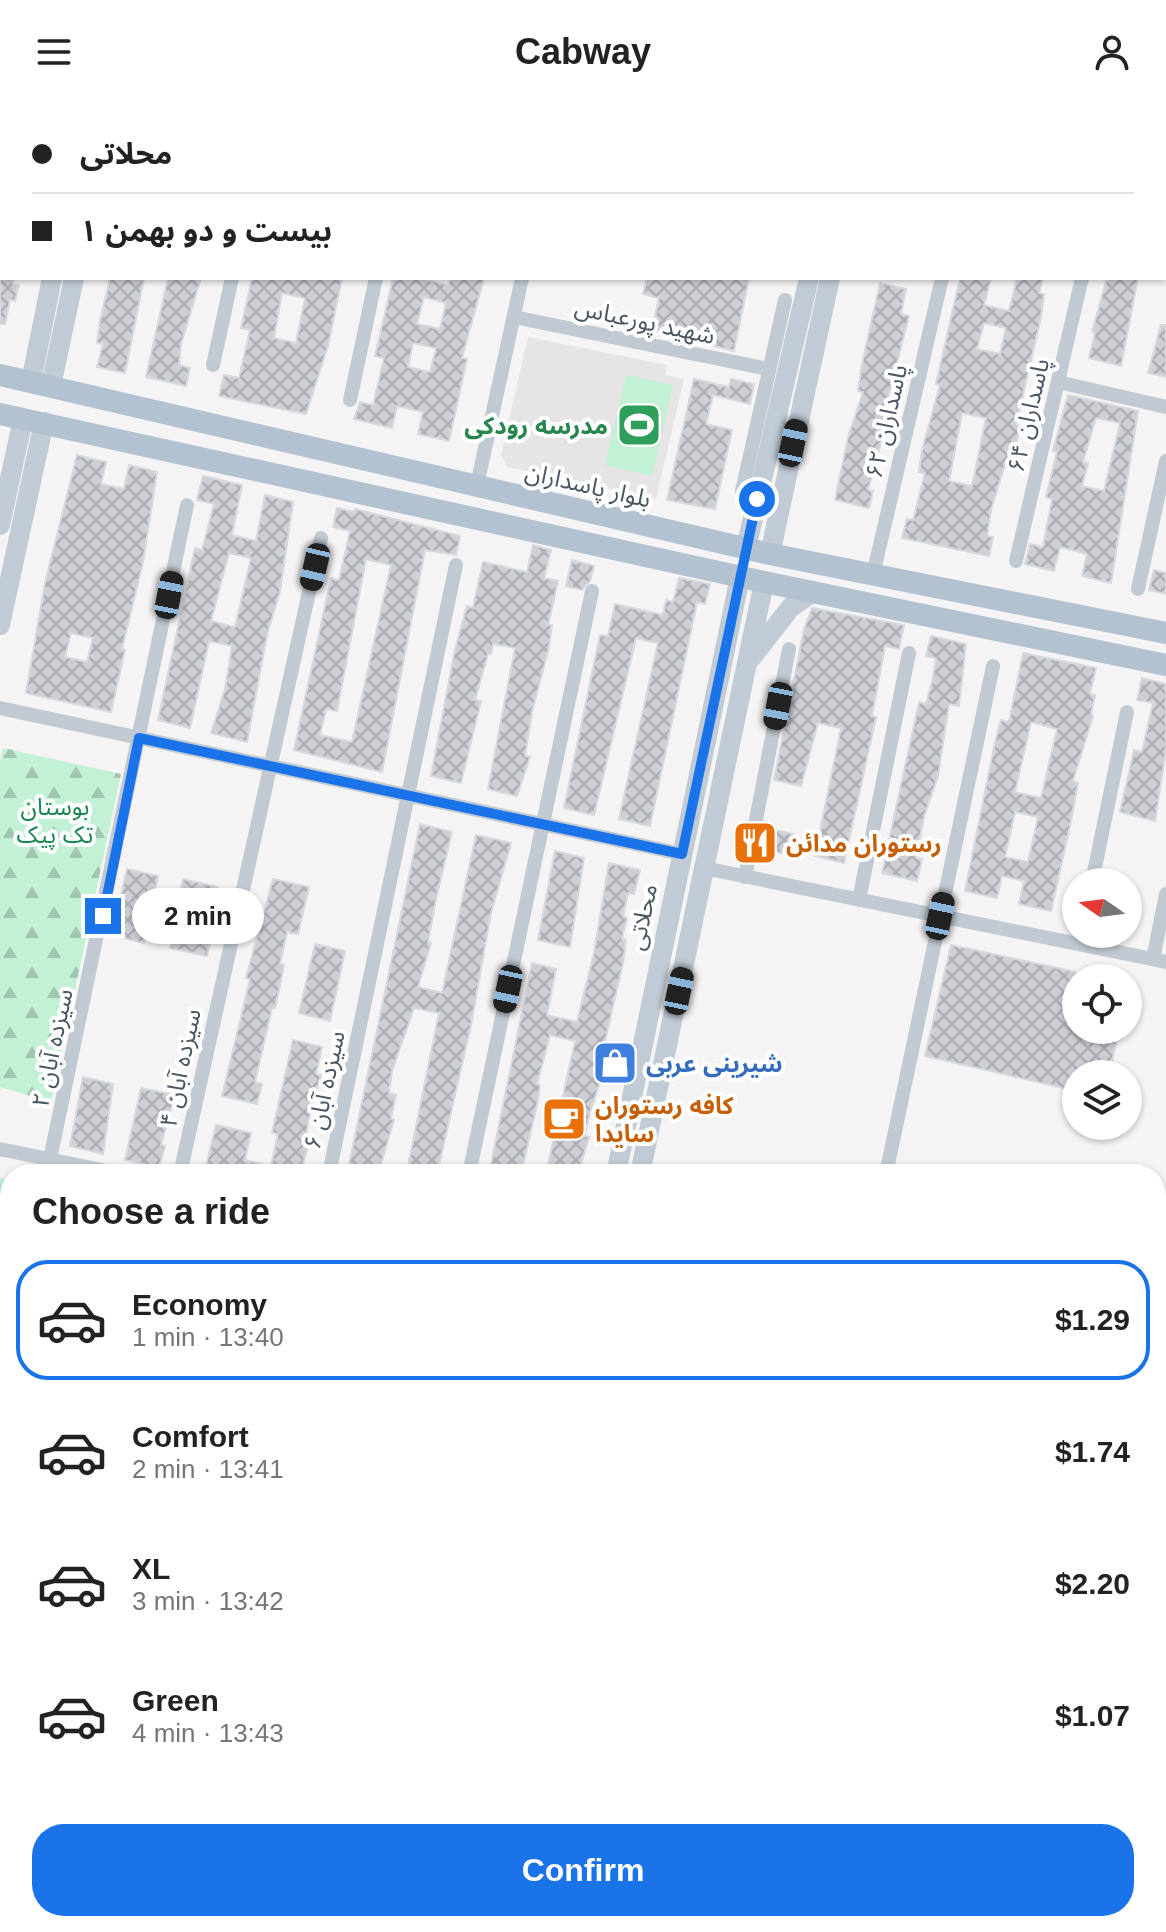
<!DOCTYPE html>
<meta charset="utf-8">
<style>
body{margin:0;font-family:Arial,"Noto Sans Arabic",sans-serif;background:#f2f2f2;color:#222;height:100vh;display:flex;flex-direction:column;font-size:30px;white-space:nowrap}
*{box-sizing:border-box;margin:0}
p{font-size:26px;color:#767676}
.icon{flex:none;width:44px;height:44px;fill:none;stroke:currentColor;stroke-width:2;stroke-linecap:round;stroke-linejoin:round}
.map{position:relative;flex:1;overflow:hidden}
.drawer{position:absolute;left:0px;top:1060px;width:1166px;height:768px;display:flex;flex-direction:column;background:#fff;border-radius:32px 32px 0 0;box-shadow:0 2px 6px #0004}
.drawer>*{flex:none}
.hud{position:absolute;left:0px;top:0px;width:1166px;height:176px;box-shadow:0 2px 6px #0004;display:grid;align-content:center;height:176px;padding:0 32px;background:#fff}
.needle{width:52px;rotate:284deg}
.buttons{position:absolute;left:1062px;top:764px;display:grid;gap:16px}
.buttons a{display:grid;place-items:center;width:80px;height:80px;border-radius:50%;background:#fff;box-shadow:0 2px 6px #0004;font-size:40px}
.end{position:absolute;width:36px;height:36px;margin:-18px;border:10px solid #1a73e8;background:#fff;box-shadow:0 0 0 4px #fff}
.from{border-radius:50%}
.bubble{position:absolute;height:56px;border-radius:28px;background:#fff;box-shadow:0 2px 6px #0004;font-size:26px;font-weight:600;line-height:56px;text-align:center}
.car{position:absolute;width:24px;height:48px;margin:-24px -12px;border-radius:10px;box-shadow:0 0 6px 2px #0007;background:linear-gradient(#222 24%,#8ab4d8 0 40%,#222 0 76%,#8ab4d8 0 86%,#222 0)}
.hud b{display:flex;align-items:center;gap:28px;height:76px;font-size:30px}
.hud b+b{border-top:2px solid #e0e0e0}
.hud i{width:20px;height:20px;background:#222}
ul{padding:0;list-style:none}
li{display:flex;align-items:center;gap:24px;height:120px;margin:0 16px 12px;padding:0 16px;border:4px solid transparent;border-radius:32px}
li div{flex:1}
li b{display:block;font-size:30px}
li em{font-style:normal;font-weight:600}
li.selected{border-color:#1a73e8}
li>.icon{width:72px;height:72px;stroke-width:1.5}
h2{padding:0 32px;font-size:36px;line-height:96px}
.primary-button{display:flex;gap:16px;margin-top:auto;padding:16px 32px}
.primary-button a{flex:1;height:92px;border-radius:32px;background:#1a73e8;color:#fff;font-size:32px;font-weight:600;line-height:92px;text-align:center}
header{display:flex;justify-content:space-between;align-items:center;height:104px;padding:0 32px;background:#fff;font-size:36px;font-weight:600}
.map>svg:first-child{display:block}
</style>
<header><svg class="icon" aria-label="menu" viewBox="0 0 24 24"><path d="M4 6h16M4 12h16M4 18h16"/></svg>Cabway<svg class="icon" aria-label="person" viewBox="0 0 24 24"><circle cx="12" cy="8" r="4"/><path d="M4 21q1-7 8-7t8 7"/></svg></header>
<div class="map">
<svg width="1166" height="1828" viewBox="0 0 1166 1828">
<defs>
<pattern id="grass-dots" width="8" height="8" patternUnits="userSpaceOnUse" patternTransform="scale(2)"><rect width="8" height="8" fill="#c3f1d5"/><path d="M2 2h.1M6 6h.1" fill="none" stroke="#a0c6b0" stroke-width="1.8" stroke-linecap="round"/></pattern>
<pattern id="forest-firs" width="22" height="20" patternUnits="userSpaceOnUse" patternTransform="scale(2)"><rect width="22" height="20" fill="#c3f1d5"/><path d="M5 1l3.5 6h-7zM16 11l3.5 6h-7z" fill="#a0c6b0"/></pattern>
<pattern id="building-cross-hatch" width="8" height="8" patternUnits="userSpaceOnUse" patternTransform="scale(2)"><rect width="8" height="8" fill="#cdcfd5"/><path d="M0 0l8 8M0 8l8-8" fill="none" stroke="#a8abb0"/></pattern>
</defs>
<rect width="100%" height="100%" fill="#f5f3f3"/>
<path fill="#e6e4e5" d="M528 233 667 261 666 271 684 275 656 395 508 363 501 351Z"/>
<path fill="url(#grass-dots)" d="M1156 1623C1166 1640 1166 1665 1156 1682Z"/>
<path fill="url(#forest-firs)" d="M3 644 121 670 51 998 0 983V658Z
M0 1074 10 1077V1387L0 1385Z"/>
<path fill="#c3f1d5" d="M626 271 673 281 652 372 605 361Z"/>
<path fill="url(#building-cross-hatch)" stroke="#d7d9de" stroke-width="2" fill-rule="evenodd" d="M0 174H14L13 180 19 181 15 197 10 196 5 220H0Z
M110 174H144L125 269 97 263 103 240 97 239 100 217Z
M168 174H201L181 240 179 261 190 264 186 282 146 273Z
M252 174H342L328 242 306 310 219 292 224 271 239 274 250 226 241 224ZM282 189 305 194 296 239 274 234Z
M393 174H419L448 181 451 174H484L462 254 467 255 449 337 418 330 423 308 397 302 392 324 354 315 360 298 373 301 384 254 375 252ZM424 193 446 199 440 225 417 220ZM413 239 436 244 430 268 408 263Z
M647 174H749L734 247 652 226 659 194 643 190Z
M960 174H991L984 201 1009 207 1017 174H1043L1039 189 1044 190 1041 213 1016 321 1020 322 1011 364 1004 363 991 406 987 432 993 433 989 452 902 434 907 415 913 416 925 369 919 368 922 346 940 281 936 280ZM984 219 1006 224 1000 250 977 245ZM962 309 986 314 972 382 949 377Z
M1107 174H1138L1121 262 1089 254 1095 229 1092 228Z
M880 179 906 185 901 210 909 212 887 298 892 299 868 386 873 387 869 404 835 396 848 333 863 288 858 287 862 260Z
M1161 221H1166V273L1148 269Z
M694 275 729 283 731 275 754 280 750 300 713 291 706 320 732 326 715 405 667 396Z
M1068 291 1138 307 1111 479 1082 472 1087 450 1060 443 1054 467 1025 460 1030 440 1043 443 1052 395 1046 393 1057 348 1053 347ZM1096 314 1120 319 1104 387 1082 382 1088 359 1083 358Z
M77 351 106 358 101 380 124 385 129 361 157 368 143 458 122 545 125 546 111 608 26 589 45 479ZM71 529 93 534 87 558 65 553Z
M203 372 242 381 232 431 256 437 265 391 293 398 280 487 267 531 247 638 211 629 225 585 232 542 209 537 190 624 158 616 195 444 202 446 214 400 197 396ZM229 449 251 454 235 523 211 517Z
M337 404 354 408 355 405 460 432 456 451 425 446 382 668 294 646 331 474 339 476 350 427 333 423ZM366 455 391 461 352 638 320 631 326 605 337 607Z
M533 441 551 446 544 474 558 477 548 521H552L549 543 532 608 525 652 530 653 517 692 488 685 515 544 493 540 491 550H488L475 596 481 597 461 679 431 672 455 545 467 502 473 504 483 458 527 468Z
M572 456 594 462 590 477 582 486 566 482Z
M1154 466 1166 469V490L1149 486Z
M679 474 710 480 705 500 697 498 650 722 619 715 658 539 636 534 594 711 564 704 600 531 608 532 615 500 663 511 666 496 673 498Z
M812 504 904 521 899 545 885 542 872 612 876 613 844 759 815 752 841 624 818 619 801 682 774 676 804 525Z
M931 532 966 540 959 602 949 600 938 672 924 713 916 754 922 755 917 777 882 769 919 598 926 600 933 574 936 554 926 552Z
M1023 549 1096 564 1090 590 1095 591 1091 611 1093 612 1073 677 1078 679 1070 722 1051 807 1019 800 1024 777 1002 772 997 794 965 787 995 638 1001 616 1009 618ZM1031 618 1057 625 1041 694 1015 688ZM1015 708 1038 713 1028 758 1005 753Z
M1142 574 1166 580V646L1155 717 1120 708 1134 646 1142 648 1153 599 1137 596Z
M420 720 452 728 436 795 428 838 431 839 418 883 442 889 476 731 511 739 491 809 471 921 437 1070H410L412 1063 408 1062 439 909 414 904 392 967 389 989 396 991 391 1015 394 1016 378 1070H347Z
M766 724 793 730 788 751 761 744Z
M555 747 584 754 570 843 538 836Z
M609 759 640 766 634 790 628 789 623 813 627 814 622 835 626 836 623 859 603 946 606 947 602 967H604L590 1008 585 1032 589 1033 578 1070H546L575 937 550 931 537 980 540 981 537 1001 521 1070H489L532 859 556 865 547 911 577 918 594 849Z
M127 765 158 772 144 839 112 831Z
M183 775 218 783 212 807 178 799Z
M273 775 309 783 298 830 287 828 280 860 284 861 279 886 275 904H272L255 978 262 980 257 1000 222 992 250 875 246 874Z
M175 823 212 831 207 852 170 844Z
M315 840 345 847 330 917 299 909Z
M951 841 1076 868V926H1119L1109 970H1076V987L925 952Z
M293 936 322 943 316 970 321 971 308 1018 305 1040H309L300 1070H204L216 1021 251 1029 245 1056 271 1062 278 1030 272 1029Z
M83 973 113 980 103 1050 70 1042Z
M141 984 175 991 161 1041 165 1042 159 1064 125 1056Z"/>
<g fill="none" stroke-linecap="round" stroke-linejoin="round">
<path stroke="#c1cad2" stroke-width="14" d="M269 2 270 0
M559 2 560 0
M633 2V0
M735 2V0
M980 2V0
M1121 2V0
M514 213 768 265
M213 261 232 174
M1058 278 1166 303
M350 296 376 174
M477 381 522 174
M742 387 785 196
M1016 457 1082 174
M873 471 942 174
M1138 485 1166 357
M0 604 682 750
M704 764 1166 858
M745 773 789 545
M1092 778 1127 608
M859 796 909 549
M1153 855 1166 790
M0 1045 121 1070
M50 1055 187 401
M180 1070 321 434
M329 1070 456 461
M469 1070 592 487
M886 1070 993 562
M710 1818 759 1828
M0 1827 4 1828
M30 1828 32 1818
M171 1828 173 1818
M314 1828 316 1818
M514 1828 516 1818
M680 1828 682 1818
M783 1828 785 1818
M867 1828 869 1818"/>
<path stroke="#c1cad2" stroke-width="18" d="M403 0 412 2
M1156 1372 1166 1324
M1156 1521 1166 1471
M1058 1828 1060 1818
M1089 1828 1091 1818"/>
<path stroke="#c1cbd6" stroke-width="20" d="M78 0V2
M123 2 125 0
M846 2 847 0
M867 2 868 0
M31 278 52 174
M51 282 74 174
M0 421 23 315
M746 444 809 174
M770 450 830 174
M0 521 44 318
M751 554 791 503 813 488
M616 1070 740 473
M640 1070 764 478
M0 1401 10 1403
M0 1438 10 1440
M1156 1604 1166 1614
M1156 1708 1166 1698
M459 1828 461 1818
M482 1828 484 1818"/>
<path stroke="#b3c2d1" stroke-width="22" d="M0 271 770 450 1166 529
M0 310 764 478 1166 561"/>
</g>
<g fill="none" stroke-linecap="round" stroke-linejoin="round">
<path stroke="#1a73e8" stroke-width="10" d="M103 812 139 634 682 750 757 395"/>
</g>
<defs>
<g id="stadium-square" transform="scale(2.3)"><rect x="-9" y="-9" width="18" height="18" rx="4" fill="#2e9e5b" stroke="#fff"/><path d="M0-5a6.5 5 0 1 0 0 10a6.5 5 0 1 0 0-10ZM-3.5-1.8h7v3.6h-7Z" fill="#fff"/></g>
<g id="restaurant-square" transform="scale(2.3)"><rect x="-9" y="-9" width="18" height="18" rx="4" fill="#e8710a" stroke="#fff"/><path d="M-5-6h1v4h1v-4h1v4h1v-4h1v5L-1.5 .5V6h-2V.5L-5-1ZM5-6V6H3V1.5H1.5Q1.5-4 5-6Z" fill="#fff"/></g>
<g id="shop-square" transform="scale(2.3)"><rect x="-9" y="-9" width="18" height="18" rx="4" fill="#3f7fe0" stroke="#fff"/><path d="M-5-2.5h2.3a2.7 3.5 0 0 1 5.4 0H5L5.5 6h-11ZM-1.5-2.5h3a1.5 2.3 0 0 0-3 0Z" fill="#fff"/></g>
<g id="cafe-square" transform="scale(2.3)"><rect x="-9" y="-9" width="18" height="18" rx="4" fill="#e8710a" stroke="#fff"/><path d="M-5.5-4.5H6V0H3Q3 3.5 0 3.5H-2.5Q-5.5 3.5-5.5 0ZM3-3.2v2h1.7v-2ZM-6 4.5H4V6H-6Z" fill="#fff"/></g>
</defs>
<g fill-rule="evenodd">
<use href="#stadium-square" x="639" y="321"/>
<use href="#restaurant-square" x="755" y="739"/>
<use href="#shop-square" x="615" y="959"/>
<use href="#cafe-square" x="564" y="1015"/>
</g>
<g text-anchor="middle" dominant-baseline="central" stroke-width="8" stroke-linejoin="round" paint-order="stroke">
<g font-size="24" fill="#4a5661" stroke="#fff">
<text transform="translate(645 217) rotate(12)">شهید پورعباس</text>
<text transform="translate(1028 311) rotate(-77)">پاسداران ۶۴</text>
<text transform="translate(886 317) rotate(-77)">پاسداران ۶۲</text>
<text transform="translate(588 381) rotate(13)">بلوار پاسداران</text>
<text transform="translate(642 813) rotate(-78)">محلاتی</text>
<text transform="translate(52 944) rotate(-78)">سیزده آبان ۲</text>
<text transform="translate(180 964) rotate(-78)">سیزده آبان ۴</text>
<text transform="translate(324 986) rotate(-78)">سیزده آبان ۶</text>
</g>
<g font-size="24" font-weight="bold" fill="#27864d" stroke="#fff" text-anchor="end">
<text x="608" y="321">مدرسه رودکی</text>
</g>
<g font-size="24" fill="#17864f" stroke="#fff">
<text x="55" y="702">بوستان<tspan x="55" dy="28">تک پیک</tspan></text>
</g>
<g font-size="24" font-weight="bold" fill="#c56008" stroke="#fff" text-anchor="start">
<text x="786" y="739">رستوران مدائن</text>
<text x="595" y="1001">کافه رستوران<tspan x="595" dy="28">سایدا</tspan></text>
</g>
<g font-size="24" font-weight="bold" fill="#366cbe" stroke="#fff" text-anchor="start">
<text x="646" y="959">شیرینی عربی</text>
</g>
</g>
</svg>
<div class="buttons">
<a><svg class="needle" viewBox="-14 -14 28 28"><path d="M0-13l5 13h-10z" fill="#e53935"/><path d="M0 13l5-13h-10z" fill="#767676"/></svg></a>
<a><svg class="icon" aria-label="locate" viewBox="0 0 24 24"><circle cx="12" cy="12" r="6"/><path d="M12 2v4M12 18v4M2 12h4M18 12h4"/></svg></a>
<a><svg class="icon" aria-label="layers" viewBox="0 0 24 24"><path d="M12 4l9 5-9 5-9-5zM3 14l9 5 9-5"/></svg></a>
</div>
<i class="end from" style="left:757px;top:395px"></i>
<i class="end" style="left:103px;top:812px"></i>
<div class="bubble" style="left:132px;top:784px;width:132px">2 min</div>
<i class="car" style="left:793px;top:339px;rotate:12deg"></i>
<i class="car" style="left:315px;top:463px;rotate:193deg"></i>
<i class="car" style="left:169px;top:491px;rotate:11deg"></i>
<i class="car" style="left:778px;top:602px;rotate:191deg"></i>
<i class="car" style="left:940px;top:812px;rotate:12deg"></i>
<i class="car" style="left:508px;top:885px;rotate:192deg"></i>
<i class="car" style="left:679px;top:887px;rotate:12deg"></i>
<div class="hud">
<b><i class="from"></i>محلاتی</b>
<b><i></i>بیست و دو بهمن ۱</b>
</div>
<section class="drawer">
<h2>Choose a ride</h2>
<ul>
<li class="selected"><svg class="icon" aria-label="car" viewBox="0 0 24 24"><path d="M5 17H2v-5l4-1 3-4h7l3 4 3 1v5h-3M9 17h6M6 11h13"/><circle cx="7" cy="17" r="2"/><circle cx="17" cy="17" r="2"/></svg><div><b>Economy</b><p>1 min · 13:40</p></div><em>$1.29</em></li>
<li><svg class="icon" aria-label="car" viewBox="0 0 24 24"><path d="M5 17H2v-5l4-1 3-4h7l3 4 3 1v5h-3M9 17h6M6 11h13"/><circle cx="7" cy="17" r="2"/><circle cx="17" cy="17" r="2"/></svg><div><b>Comfort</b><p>2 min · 13:41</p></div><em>$1.74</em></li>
<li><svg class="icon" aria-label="car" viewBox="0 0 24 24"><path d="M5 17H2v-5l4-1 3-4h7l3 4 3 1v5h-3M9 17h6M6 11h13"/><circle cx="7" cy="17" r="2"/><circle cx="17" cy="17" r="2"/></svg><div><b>XL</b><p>3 min · 13:42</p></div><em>$2.20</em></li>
<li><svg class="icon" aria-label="car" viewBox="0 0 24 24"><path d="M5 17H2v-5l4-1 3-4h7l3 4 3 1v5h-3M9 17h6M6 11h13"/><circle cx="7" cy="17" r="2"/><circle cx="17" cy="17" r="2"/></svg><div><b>Green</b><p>4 min · 13:43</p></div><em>$1.07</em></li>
</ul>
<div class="primary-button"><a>Confirm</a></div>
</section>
</div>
